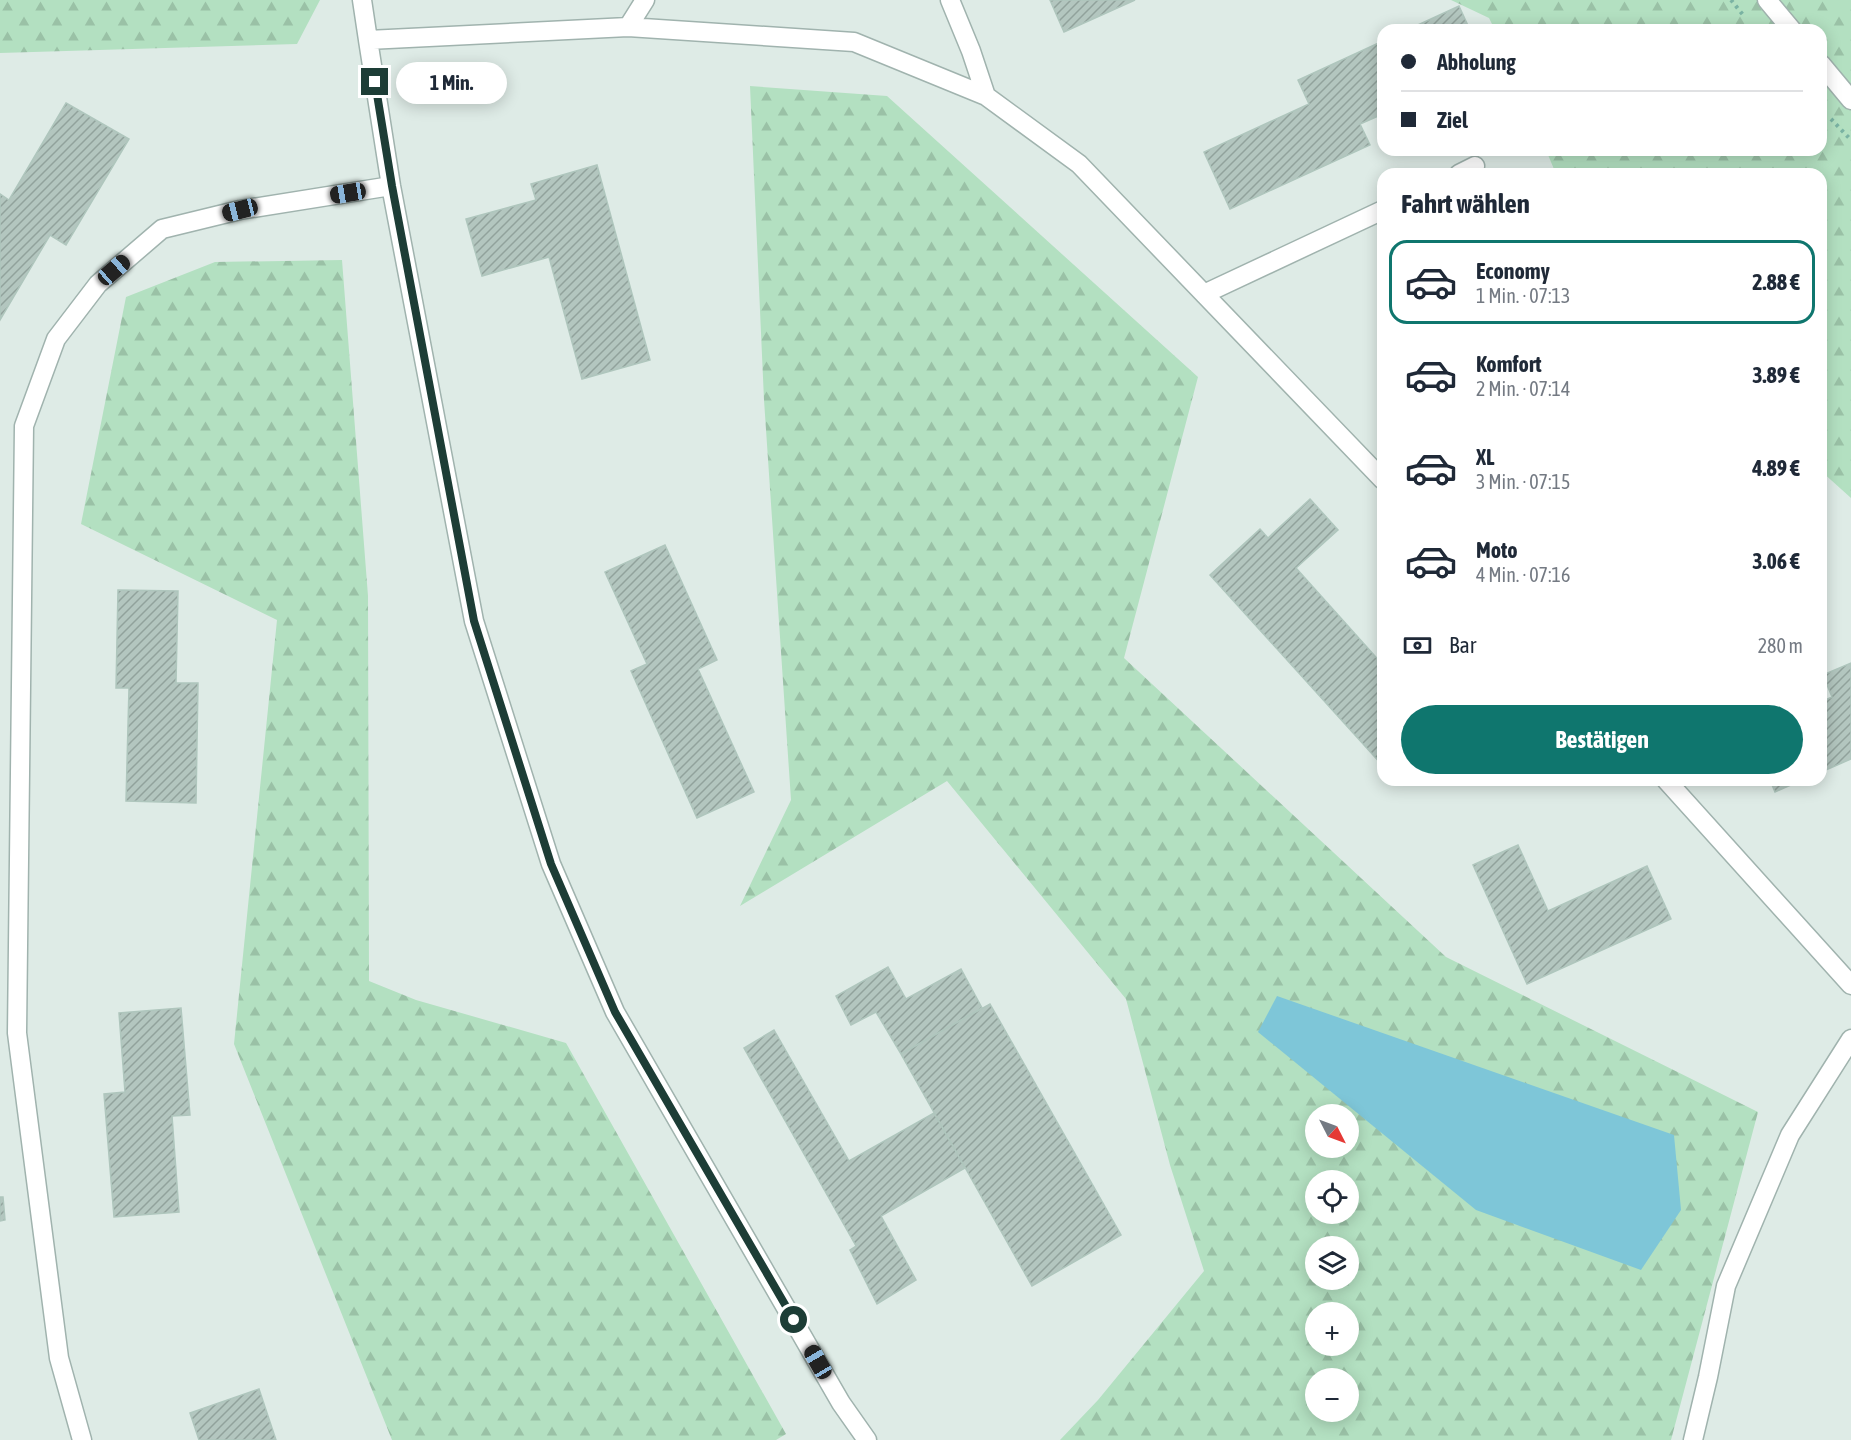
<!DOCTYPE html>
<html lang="de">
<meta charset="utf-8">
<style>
body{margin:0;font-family:"Asap Condensed",sans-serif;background:#f2f2f3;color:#1f2937;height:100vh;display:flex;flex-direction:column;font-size:22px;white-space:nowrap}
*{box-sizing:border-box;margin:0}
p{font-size:20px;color:#747a83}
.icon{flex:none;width:33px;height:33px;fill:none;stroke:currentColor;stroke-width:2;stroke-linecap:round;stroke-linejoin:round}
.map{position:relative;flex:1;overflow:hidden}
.side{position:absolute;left:1377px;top:168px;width:450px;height:618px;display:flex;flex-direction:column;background:#fff;border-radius:18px;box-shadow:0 3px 15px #0003}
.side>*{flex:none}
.guide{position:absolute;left:1377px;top:24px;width:450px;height:132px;border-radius:18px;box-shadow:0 3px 15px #0003;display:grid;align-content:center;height:132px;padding:0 24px;background:#fff}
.needle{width:39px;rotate:132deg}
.fabs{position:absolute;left:1305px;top:1104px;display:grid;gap:12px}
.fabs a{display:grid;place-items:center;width:54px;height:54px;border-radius:50%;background:#fff;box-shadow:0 3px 15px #0003;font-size:30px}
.end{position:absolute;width:27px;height:27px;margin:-14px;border:8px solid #1d3d36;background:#fff;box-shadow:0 0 0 3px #fff}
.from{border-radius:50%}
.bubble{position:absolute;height:42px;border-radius:21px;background:#fff;box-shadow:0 3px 15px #0003;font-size:20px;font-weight:700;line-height:42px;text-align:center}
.car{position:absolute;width:18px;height:36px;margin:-18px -9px;border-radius:8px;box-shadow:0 0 4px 2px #0007;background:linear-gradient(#222 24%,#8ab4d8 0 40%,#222 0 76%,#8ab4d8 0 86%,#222 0)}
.guide b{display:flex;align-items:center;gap:21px;height:57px;font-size:22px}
.guide b+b{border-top:2px solid #e0e1e3}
.guide i{width:15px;height:15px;background:#1f2937}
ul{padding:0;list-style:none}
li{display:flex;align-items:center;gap:18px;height:84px;margin:0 12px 9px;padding:0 12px;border:3px solid transparent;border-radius:18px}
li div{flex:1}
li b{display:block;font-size:22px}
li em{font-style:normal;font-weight:700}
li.active{border-color:#0f766e}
li>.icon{width:54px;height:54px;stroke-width:1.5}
h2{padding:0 24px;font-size:27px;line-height:72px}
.pay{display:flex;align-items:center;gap:15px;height:66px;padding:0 24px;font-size:22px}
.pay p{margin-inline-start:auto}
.cta{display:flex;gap:12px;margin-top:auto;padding:12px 24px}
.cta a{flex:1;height:69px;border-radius:36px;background:#0f766e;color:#fff;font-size:24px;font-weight:700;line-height:69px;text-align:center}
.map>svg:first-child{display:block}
</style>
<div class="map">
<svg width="1851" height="1440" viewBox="0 0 1851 1440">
<defs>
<pattern id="forest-firs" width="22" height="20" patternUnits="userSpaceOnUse" patternTransform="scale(1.5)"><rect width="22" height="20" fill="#b3e0c1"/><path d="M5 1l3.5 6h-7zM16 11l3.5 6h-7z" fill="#9ac1a6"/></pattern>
<pattern id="building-hatch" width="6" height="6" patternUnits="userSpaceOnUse" patternTransform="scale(1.5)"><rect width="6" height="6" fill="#b3c6bf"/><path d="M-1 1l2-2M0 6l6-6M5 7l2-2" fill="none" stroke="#91a29c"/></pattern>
</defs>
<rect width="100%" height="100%" fill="#deebe6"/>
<path fill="url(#forest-firs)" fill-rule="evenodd" d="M0 0H320L297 44 0 53Z
M1451 0H1851V498L1821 471V174H1556L1546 150H1821V30H1495L1489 18Z
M750 86 887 96 1198 377 1124 658 1446 957 1758 1112 1671 1440H1060L1098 1400 1204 1271 1170 1165 1126 999 947 781 740 906 791 800 764 400ZM1316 1114H1348V1148H1316ZM1316 1180H1348V1214H1316ZM1316 1246H1348V1280H1316ZM1316 1312H1348V1346H1316ZM1316 1378H1348V1412H1316Z
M342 260 368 596 369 981 416 1000 566 1043 786 1434 776 1440H392L234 1044 277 620 81 524 126 297 215 262Z"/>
<path fill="#7ec6d8" d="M1277 996 1674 1135 1681 1210 1641 1270 1476 1210 1258 1032Z"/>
<path fill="url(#building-hatch)" stroke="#afc6bd" stroke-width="1.5" d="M1050 0H1135L1064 32Z
M1459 6 1470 30H1407Z
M1383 41V114L1360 124 1370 145 1230 209 1204 152 1309 104 1298 80Z
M66 103 129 139 66 245 50 235 0 320V194L9 200Z
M597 165 650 360 582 379 549 257 482 276 466 219 536 200 531 184Z
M1310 499 1338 530 1296 568 1383 665V766L1210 575 1260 529 1268 538Z
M665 545 717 660 698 669 754 792 697 818 631 671 647 664 605 572Z
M118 590 178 591 176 683H198L196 803 126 801 129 688H116Z
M1851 663V759L1821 772V702L1832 697 1823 675Z
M1770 780H1802L1775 792Z
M1518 845 1548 911 1647 866 1671 919 1527 984 1473 865Z
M888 967 906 999 961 969 982 1008 901 1054 876 1012 851 1025 836 996Z
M990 1004 1121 1235 1032 1286 901 1054Z
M181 1008 190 1115 172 1116 179 1212 114 1217 104 1094 125 1092 119 1013Z
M774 1030 849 1161 934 1113 965 1168 881 1216 916 1280 877 1304 850 1250 856 1246 744 1048Z
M0 1197H3L5 1220 0 1221Z
M259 1389 276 1440H199L190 1413Z"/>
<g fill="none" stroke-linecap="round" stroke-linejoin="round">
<g stroke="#a0b3ae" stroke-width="21">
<path id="minor" d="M362 0 368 40
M950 0 971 51 986 96
M1767 0 1792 30
M628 27 645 0
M1821 64 1851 100
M1459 174 1475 166
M1204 294 1383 210
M1666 780 1851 985
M82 1440 59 1358 17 1033 24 426 56 339 98 284 162 229 240 210 391 186
M867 1440 841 1403 615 1012 551 864 474 621 391 186 368 40 628 27 854 42 986 96 1079 164 1383 480
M1693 1440 1708 1377 1726 1286 1790 1135 1851 1039"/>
</g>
<path stroke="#7ab3a3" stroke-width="4" stroke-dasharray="3 4.5" stroke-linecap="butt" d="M1731 0 1744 16
M1831 119 1851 140"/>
<use href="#minor" stroke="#fff" stroke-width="18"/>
</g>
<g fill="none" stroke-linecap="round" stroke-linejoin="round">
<path stroke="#1d3d36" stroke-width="8" d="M375 82 392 186 474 621 551 864 615 1012 794 1320"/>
</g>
</svg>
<div class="fabs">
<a><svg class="needle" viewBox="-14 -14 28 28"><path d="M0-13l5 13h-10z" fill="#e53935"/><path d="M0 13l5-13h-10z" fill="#747a83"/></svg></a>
<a><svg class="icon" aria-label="locate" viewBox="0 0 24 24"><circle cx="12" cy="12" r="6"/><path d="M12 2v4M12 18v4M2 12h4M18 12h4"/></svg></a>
<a><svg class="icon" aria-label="layers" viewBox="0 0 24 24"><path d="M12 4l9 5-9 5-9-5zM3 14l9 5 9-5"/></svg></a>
<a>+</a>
<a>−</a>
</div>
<i class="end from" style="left:794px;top:1320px"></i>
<i class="end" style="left:375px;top:82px"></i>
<div class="bubble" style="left:396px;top:62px;width:111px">1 Min.</div>
<i class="car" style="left:348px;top:193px;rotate:261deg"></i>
<i class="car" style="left:240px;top:210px;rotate:256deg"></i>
<i class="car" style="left:114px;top:270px;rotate:49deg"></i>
<i class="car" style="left:818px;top:1362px;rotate:330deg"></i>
<div class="guide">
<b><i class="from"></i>Abholung</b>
<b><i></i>Ziel</b>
</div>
<section class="side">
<h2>Fahrt wählen</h2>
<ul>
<li class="active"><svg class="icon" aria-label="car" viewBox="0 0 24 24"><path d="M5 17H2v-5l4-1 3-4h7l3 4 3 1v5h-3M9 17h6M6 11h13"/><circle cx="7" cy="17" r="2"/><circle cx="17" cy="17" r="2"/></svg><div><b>Economy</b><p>1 Min. · 07:13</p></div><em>2.88 €</em></li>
<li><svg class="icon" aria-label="car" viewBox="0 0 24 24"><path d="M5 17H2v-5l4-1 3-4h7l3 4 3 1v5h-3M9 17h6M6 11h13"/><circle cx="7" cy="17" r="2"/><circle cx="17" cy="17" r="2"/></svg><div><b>Komfort</b><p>2 Min. · 07:14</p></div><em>3.89 €</em></li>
<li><svg class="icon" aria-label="car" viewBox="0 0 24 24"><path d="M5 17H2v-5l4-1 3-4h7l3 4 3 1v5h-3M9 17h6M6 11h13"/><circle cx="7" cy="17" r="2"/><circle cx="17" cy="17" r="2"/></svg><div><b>XL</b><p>3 Min. · 07:15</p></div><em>4.89 €</em></li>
<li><svg class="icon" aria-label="car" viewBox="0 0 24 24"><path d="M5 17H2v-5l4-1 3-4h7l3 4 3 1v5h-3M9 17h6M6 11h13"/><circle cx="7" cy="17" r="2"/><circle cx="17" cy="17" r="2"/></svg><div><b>Moto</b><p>4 Min. · 07:16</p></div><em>3.06 €</em></li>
</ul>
<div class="pay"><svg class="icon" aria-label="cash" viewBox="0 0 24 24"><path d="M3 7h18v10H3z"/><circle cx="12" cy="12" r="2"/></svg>Bar<p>280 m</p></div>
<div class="cta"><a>Bestätigen</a></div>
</section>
</div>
